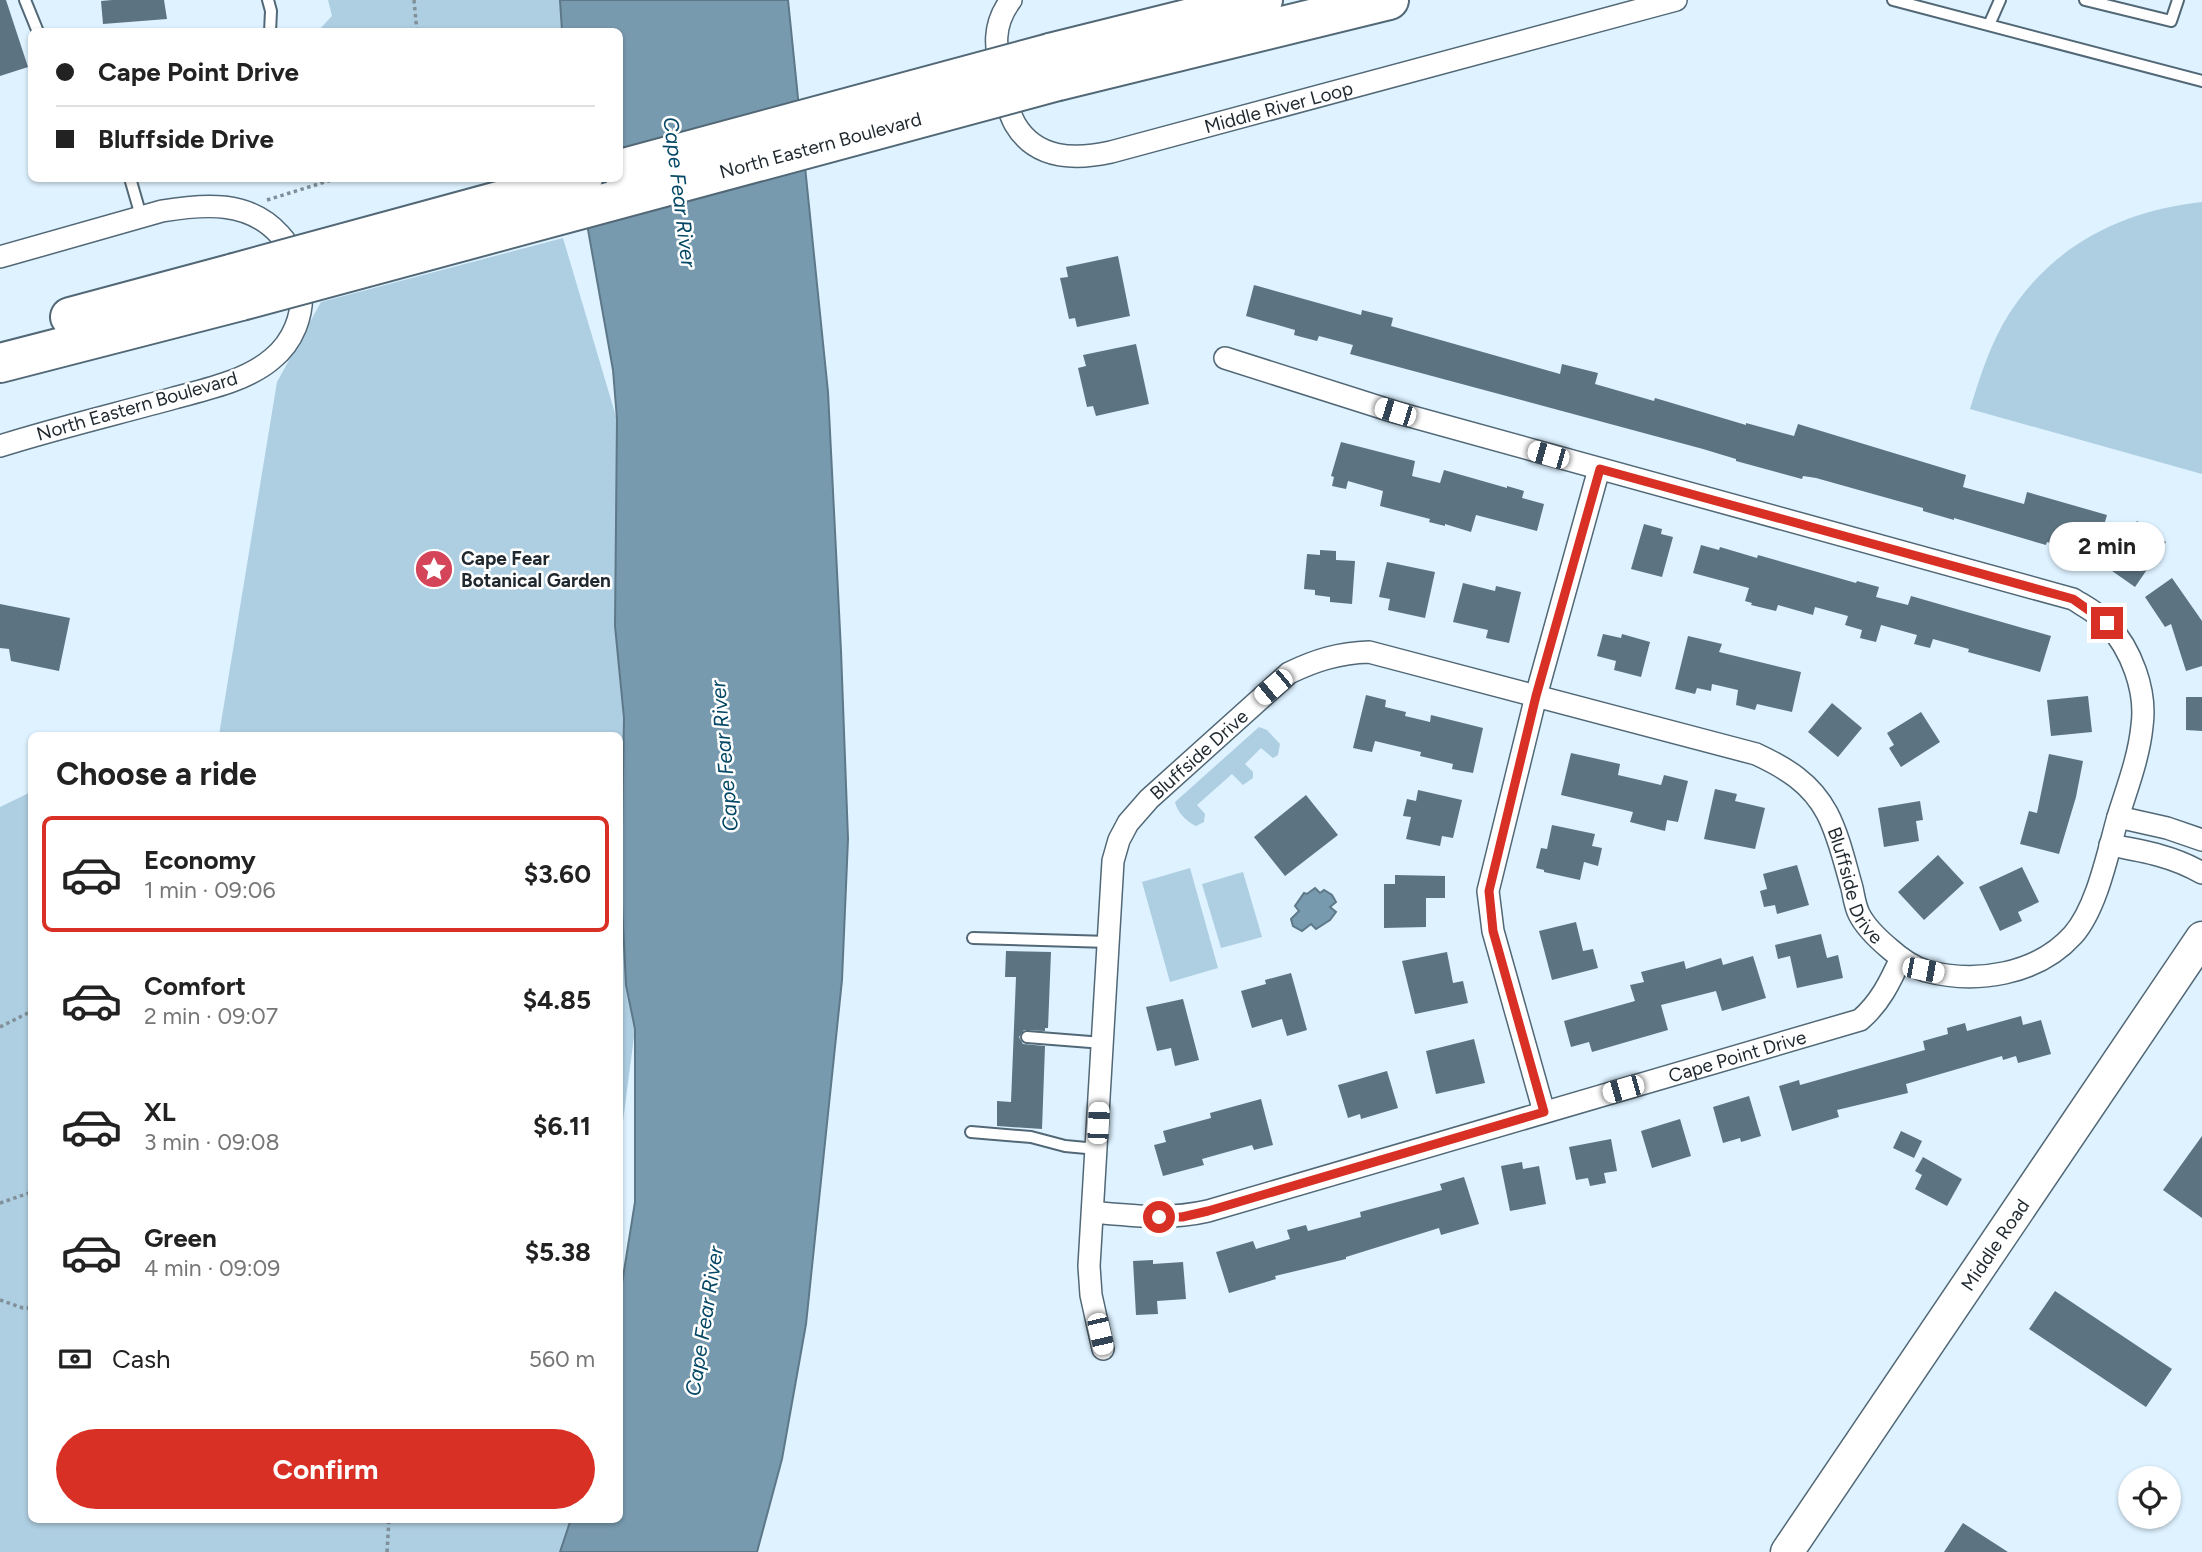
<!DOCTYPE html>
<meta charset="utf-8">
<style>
body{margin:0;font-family:Figtree,sans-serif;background:#f2f2f2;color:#222;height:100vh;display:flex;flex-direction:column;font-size:26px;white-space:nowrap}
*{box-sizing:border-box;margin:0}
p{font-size:23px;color:#767676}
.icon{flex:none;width:38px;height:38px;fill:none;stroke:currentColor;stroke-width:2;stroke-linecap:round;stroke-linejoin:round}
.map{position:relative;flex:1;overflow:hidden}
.panel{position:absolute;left:28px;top:732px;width:595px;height:791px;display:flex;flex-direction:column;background:#fff;border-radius:10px;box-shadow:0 2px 5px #0004}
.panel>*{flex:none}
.banner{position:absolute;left:28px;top:28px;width:595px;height:154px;border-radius:10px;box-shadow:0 2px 5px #0004;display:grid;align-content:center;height:154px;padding:0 28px;background:#fff}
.tools{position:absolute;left:2118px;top:1466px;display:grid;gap:14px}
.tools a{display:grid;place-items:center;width:63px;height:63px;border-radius:50%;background:#fff;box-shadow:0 2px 5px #0004;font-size:35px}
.end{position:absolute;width:32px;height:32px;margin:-16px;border:9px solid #d93025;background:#fff;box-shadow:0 0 0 4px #fff}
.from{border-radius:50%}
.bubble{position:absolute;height:49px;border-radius:24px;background:#fff;box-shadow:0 2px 5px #0004;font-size:23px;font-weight:700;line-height:49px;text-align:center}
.car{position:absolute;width:21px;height:42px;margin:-21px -10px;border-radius:9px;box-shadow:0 0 5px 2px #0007;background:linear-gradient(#fff 24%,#345 0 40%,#fff 0 76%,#345 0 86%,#fff 0)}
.banner b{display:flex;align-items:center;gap:24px;height:66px;font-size:26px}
.banner b+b{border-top:2px solid #e0e0e0}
.banner i{width:18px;height:18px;background:#222}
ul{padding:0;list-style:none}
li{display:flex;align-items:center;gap:21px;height:116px;margin:0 14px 10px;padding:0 14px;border:4px solid transparent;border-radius:10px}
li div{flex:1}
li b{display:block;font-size:26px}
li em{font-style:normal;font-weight:700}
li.on{border-color:#d93025}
li>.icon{width:63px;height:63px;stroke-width:1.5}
h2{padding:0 28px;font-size:32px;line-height:84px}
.pay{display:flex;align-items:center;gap:18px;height:77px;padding:0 28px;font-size:26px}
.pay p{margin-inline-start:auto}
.cta{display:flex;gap:14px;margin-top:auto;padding:14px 28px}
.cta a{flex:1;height:80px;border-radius:42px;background:#d93025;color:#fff;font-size:28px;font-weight:700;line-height:80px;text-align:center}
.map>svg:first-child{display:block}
</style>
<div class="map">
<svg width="2202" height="1552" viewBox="0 0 2202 1552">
<rect width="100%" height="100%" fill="#def2ff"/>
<path fill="#aecee1" d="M328 0H560L562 31 317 32 332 16Z
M2202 202V474L1970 409C1979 380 1988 351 2003 324 2046 249 2118 211 2202 202Z
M563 238 617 420 635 1029 620 1144V735H219L277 382 321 302Z
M1259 727 1267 730 1280 744 1278 755 1273 758 1261 748 1245 764 1253 772V778L1243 785 1232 774 1197 805 1205 814 1204 822 1196 826C1187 822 1177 812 1175 802Z
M31 792 32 1519H571L560 1552H0V807Z
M1190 868 1218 968 1170 982 1142 882Z
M1243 872 1262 937 1221 948 1202 884Z"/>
<path fill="#789aaf" stroke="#5d7888" stroke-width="2" d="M560 0H788L828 392 841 651 848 839 842 980 806 1324 782 1459 757 1552H560L571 1519H620V1296L635 1202V1029L626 985 621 885 624 718 615 626 617 419 613 370 579 179 620 178V32L562 31Z
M1315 888 1320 893 1324 890 1332 895 1336 902 1330 907 1336 912 1330 920 1316 929 1311 924 1302 931 1293 926 1291 919 1299 911 1295 906 1304 893 1307 894Z"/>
<path fill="#5c7381" d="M0 0H6L28 67 0 76Z
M112 0H164L167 19 103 24 101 1Z
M1118 256 1130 316 1077 327 1075 318 1069 319 1060 278 1068 277 1066 267Z
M1254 285 1361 315 1362 310 1393 318 1391 326 1560 374 1562 364 1598 373 1595 384 1654 401 1655 398 1746 425V423L1794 436 1798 424 1966 475 1963 487 2024 504 2027 492 2107 515 2095 556 2047 542 2046 545 1954 518V520L1923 511V508L1816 478 1803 476 1802 479 1736 461V459L1703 449 1350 354 1353 345 1319 336 1317 341 1294 335 1295 330 1246 316Z
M1136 344 1149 404 1096 416 1093 406 1087 407 1078 368 1086 366 1083 355Z
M1341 442 1415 461 1412 476 1440 483 1444 470 1507 488V486L1524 491 1522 498 1544 504 1537 531 1476 515 1471 532 1445 524V526L1429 522 1430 519 1380 506 1383 491 1348 481 1346 489 1332 486 1334 477 1331 476Z
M2137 521 2166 542 2135 587 2105 566Z
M1644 524 1662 529 1661 534 1673 537 1662 577 1631 569Z
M1701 545 1719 550 1720 547 1757 558 1758 555 1856 583 1857 581 1879 587 1876 597 1908 605 1911 596 2051 636 2040 672 1968 652 1969 649 1933 639 1930 648 1914 644 1917 635 1881 625 1876 642 1860 638 1862 630 1845 625 1848 616 1815 607 1813 615 1778 605 1776 611 1751 605 1752 603 1745 601 1749 588 1693 573Z
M1320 550 1336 551V560L1355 561 1352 604 1330 602V597L1315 595V590L1304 589 1307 554 1320 555Z
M1387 562 1435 572 1425 618 1388 610 1390 599 1379 597Z
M2172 578 2202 621V666L2186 671 2171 624 2165 627 2145 597Z
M1463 583 1495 591 1496 586 1521 592 1509 643 1486 638 1488 630 1453 622Z
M0 604 70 618 59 671 11 661 9 649 0 648Z
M1603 634 1621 638 1622 634 1650 642 1641 677 1614 670 1616 661 1597 656Z
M1688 636 1722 644 1719 652 1801 672 1792 712 1757 704 1755 710 1736 705 1738 690 1712 684 1711 691 1697 688 1695 694 1675 689Z
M1366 695 1386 700 1385 707 1406 712 1405 716 1430 722 1431 715 1483 728 1473 773 1452 769 1453 764 1420 756 1421 752 1375 741 1372 752 1353 748Z
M2088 696 2092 732 2051 736 2047 700Z
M2186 697H2202V731L2186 730Z
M1832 703 1862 728 1838 757 1808 732Z
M1921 712 1940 742 1901 767 1889 748 1894 745 1887 733Z
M1571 753 1620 764 1618 775 1661 785 1664 775 1688 781 1678 822 1667 820 1665 831 1630 822 1633 812 1561 795Z
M2049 754 2083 761 2076 797 2059 854 2020 844 2029 811 2037 813Z
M1715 789 1737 794 1735 801 1765 808 1755 849 1704 839Z
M1418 790 1462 800 1453 838 1442 836 1440 846 1406 839 1411 817 1403 816 1407 799 1416 801Z
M1306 795 1338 835 1285 876 1254 837Z
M1920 801 1923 820 1916 821 1919 841 1884 847 1878 808Z
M1552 825 1595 834 1592 846 1602 848 1598 866 1584 862 1580 880 1544 872V870L1536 868 1541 848 1547 849Z
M1938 855 1964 883 1924 920 1898 892Z
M1797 865 1809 905 1777 914 1775 905 1764 907 1760 891 1767 889 1763 874Z
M2022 867 2039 902 2018 912 2022 921 2000 931 1979 887Z
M1395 875 1445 876V898H1426V927L1384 928V884H1395Z
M1576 922 1583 951 1593 949 1598 968 1552 980 1539 931Z
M1821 934 1827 958 1838 955 1843 978 1797 988 1790 956 1778 959 1775 945Z
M1006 951 1051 952 1048 1028H1045V1031L1024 1030 1019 1037 1023 1044 1045 1046 1042 1129 997 1126V1101L1011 1102 1016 977H1005Z
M1447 952 1453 983 1463 981 1468 1003 1415 1014 1402 961Z
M1753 956 1766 998 1722 1011 1716 991 1661 1005 1668 1030 1592 1052 1589 1042 1571 1047 1564 1021 1635 1001 1630 985 1644 982 1641 972 1684 961 1686 969 1721 958 1723 965Z
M1291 973 1307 1030 1287 1036 1282 1019 1252 1028 1241 991 1266 984 1265 980Z
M1183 999 1199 1060 1175 1066 1171 1048 1157 1051 1146 1007Z
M2021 1016 2023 1025 2041 1020 2051 1054 2018 1063 2016 1056 2003 1060 2002 1056 1906 1084 1908 1093 1837 1110 1839 1117 1792 1131 1779 1086 1799 1080 1800 1085 1925 1050 1923 1041 1948 1034 1947 1028 1965 1023 1967 1031Z
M1474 1039 1485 1083 1436 1094 1426 1051Z
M1387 1071 1398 1108 1361 1119 1360 1114 1348 1118 1338 1085Z
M1749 1096 1761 1136 1741 1142 1740 1138 1723 1143 1713 1107Z
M1261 1099 1273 1145 1254 1150 1252 1145 1202 1159 1204 1165 1163 1176 1154 1145 1166 1142 1163 1131 1211 1118 1210 1113Z
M1680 1119 1691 1156 1652 1168 1641 1131Z
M1901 1131 1922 1141 1914 1158 1893 1148Z
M2202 1136V1218L2163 1190Z
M1611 1139 1617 1171 1604 1173 1606 1183 1590 1186 1588 1178 1576 1180 1569 1147Z
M1923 1157 1962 1179 1947 1206 1915 1189 1922 1175 1915 1171Z
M1522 1162 1523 1169 1539 1166 1546 1204 1510 1211 1501 1166Z
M1464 1177 1479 1224 1441 1235 1439 1228 1346 1257V1259L1275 1276 1276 1279 1229 1293 1216 1252 1253 1241 1256 1249 1290 1239 1287 1230 1306 1225 1308 1231 1361 1217 1360 1212 1442 1190 1440 1184Z
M1153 1260V1264L1183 1262 1186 1299 1157 1301 1158 1314 1136 1315 1133 1261Z
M2055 1291 2172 1369 2146 1407 2029 1329Z
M1963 1523 2008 1552H1944Z"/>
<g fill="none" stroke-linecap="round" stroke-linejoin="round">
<g stroke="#526876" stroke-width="14">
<path id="lane" d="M25 0 38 32
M268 0 271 11 270 32
M1893 0 2202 81
M2085 0 2171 21 2178 0
M1989 25 2000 0
M130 178 141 216
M973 938 1109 942
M1027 1037 1103 1043
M971 1132 1031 1137 1065 1146 1097 1149"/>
</g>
<g stroke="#526876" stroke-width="24">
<g id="street">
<path id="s1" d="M1011 0C992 25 995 48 1002 77 1005 92 1007 110 1015 124 1036 160 1075 160 1111 152L1676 0"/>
<path d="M0 257 162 211C204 204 249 200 280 235 294 250 299 269 301 288 304 315 293 342 272 359 246 381 207 389 174 398 116 414 57 428 0 446"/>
<path d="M2118 817 2167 828 2202 840"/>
<path d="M2110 845C2143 851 2173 856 2202 873"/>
<path d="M1544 1112 1493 931 1488 891 1536 696 1599 469"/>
<path id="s2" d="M1093 1212C1133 1216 1169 1220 1208 1211L1860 1020C1880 1003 1890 982 1901 958"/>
<path id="s3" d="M1103 1349 1091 1295 1089 1266 1113 861 1119 840 1128 823 1149 799 1289 673C1316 660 1339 653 1369 652L1756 754C1786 768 1811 783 1827 813 1839 836 1845 864 1852 888 1854 897 1855 906 1859 914 1866 928 1878 939 1890 949 1900 958 1913 967 1926 971 1976 984 2037 975 2073 935 2097 908 2108 852 2118 817 2127 788 2139 757 2142 726 2147 690 2131 649 2107 623 2098 613 2084 606 2073 599L1395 412 1225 358"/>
</g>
</g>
<g stroke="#526876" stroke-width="35">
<g id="secondary">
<path id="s4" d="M1787 1552 2202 938"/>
</g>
</g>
<g stroke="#526876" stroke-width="42">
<path id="highway" d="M1050 53 1263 0
M1058 81 1389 0
M70 317 234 273
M0 363 241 301"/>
</g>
<path stroke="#808f98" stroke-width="3.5" stroke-dasharray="3.5 3.5" stroke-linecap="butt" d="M414 0 417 32
M267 200 338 178
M0 1027 32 1011
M0 1203 32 1192
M0 1300 23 1308H32
M387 1552 389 1519"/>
<use href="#lane" stroke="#fff" stroke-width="10"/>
<use href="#street" stroke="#fff" stroke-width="21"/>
<use href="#secondary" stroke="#fff" stroke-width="32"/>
<use href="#highway" stroke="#fff" stroke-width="38"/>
<g stroke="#526876" stroke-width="42" stroke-linecap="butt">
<g id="highway-bridge">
<path d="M620 169 1050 53"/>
<path d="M234 273 583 178"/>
<path id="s5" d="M241 301 1058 81"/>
</g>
</g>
<use href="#highway-bridge" stroke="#fff" stroke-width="38"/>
</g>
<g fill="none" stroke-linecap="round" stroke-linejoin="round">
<path stroke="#d93025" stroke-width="9" d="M1159 1217H1182L1208 1211 1544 1112 1493 931 1489 891 1536 696 1600 469 2073 599 2107 623"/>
</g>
<defs>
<g id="sight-disc" transform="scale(2.0125)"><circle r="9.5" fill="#d54559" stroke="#fff"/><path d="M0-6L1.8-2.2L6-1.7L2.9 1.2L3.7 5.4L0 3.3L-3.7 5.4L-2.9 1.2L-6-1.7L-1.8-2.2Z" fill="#fff"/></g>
</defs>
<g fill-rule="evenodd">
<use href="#sight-disc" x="434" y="569"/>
</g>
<g text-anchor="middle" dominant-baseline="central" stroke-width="5" stroke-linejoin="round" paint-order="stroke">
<g font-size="19" fill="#1f282e" stroke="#fff">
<text stroke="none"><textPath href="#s1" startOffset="411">Middle River Loop</textPath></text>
<text stroke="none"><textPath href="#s5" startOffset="600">North Eastern Boulevard</textPath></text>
<text transform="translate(137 406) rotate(-16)">North Eastern Boulevard</text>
<text stroke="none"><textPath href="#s3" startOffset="630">Bluffside Drive</textPath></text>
<text stroke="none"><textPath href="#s3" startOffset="1407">Bluffside Drive</textPath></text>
<text stroke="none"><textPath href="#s2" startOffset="667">Cape Point Drive</textPath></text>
<text stroke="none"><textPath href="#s4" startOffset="371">Middle Road</textPath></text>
</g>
<g font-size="19" font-weight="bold" fill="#1f282e" stroke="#fff" text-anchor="start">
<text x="461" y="558">Cape Fear<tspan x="461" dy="22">Botanical Garden</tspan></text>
</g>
<g font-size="21" font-style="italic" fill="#034765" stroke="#fff">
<text transform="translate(680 192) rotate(83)">Cape Fear River</text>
<text transform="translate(724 756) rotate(-95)">Cape Fear River</text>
<text transform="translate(704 1321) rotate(-81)">Cape Fear River</text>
</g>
</g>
</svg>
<div class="tools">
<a><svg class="icon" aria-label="locate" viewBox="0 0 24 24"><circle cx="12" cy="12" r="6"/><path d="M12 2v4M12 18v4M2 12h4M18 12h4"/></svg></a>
</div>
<i class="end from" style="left:1159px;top:1217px"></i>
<i class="end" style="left:2107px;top:623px"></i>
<div class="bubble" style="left:2049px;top:522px;width:116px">2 min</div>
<i class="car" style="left:1395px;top:412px;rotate:287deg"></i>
<i class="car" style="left:1548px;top:455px;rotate:286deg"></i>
<i class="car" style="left:1273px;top:687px;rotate:230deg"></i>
<i class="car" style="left:1923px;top:970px;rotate:101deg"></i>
<i class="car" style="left:1623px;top:1089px;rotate:254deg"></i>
<i class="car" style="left:1098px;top:1123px;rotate:3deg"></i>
<i class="car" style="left:1100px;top:1334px;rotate:167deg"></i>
<div class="banner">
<b><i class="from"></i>Cape Point Drive</b>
<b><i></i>Bluffside Drive</b>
</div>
<section class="panel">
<h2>Choose a ride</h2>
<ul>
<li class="on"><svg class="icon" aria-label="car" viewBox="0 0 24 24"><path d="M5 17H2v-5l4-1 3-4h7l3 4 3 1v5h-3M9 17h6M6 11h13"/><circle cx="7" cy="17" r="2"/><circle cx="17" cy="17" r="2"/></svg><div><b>Economy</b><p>1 min · 09:06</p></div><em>$3.60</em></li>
<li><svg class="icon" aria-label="car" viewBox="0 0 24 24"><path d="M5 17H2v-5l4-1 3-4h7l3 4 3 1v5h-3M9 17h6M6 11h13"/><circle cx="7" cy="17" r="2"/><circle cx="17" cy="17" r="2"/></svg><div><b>Comfort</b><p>2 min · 09:07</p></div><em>$4.85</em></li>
<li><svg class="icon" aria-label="car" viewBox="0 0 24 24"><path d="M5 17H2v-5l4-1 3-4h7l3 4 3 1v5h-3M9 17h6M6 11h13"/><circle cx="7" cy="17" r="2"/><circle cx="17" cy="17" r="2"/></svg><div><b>XL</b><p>3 min · 09:08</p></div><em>$6.11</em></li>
<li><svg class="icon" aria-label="car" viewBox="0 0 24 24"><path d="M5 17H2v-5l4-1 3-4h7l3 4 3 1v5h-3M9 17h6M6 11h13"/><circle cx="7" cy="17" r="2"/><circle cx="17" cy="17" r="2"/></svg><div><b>Green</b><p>4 min · 09:09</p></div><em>$5.38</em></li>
</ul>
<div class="pay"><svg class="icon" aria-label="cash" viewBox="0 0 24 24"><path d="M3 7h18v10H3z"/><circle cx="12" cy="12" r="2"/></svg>Cash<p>560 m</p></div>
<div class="cta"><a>Confirm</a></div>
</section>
</div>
